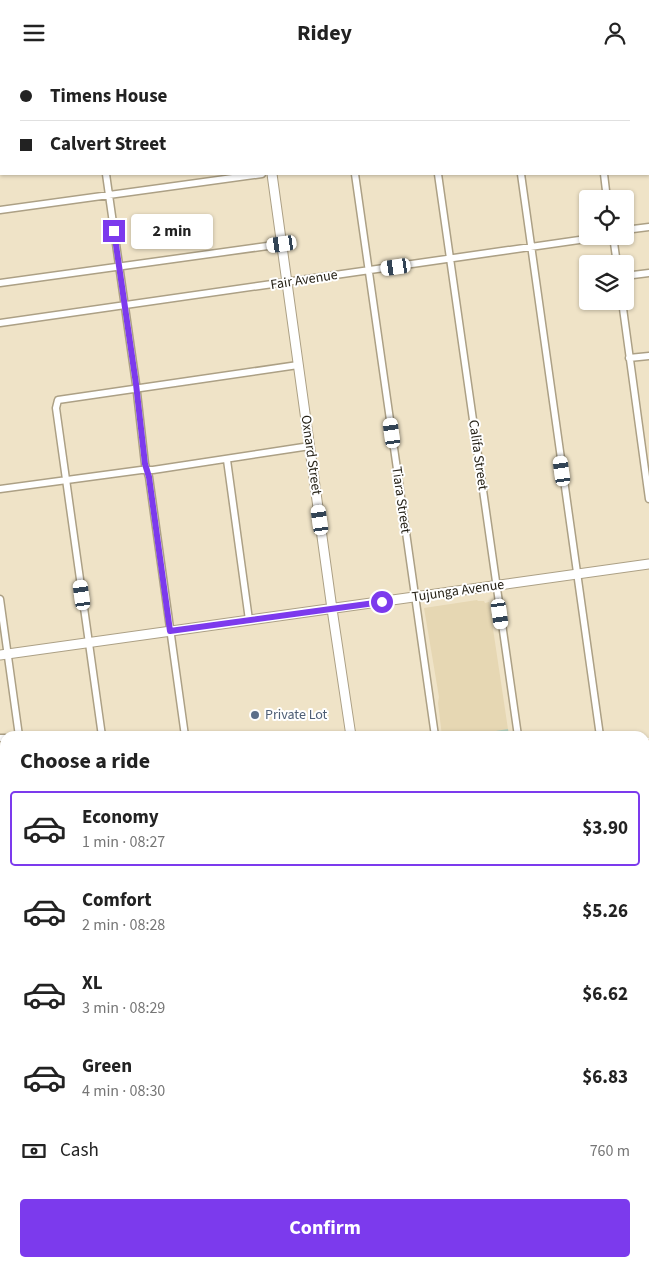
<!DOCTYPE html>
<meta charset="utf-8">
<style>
body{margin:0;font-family:"Source Sans 3",sans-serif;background:#f2f2f2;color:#222;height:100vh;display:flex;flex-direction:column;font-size:19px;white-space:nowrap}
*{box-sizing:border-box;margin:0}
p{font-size:16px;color:#767676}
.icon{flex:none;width:28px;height:28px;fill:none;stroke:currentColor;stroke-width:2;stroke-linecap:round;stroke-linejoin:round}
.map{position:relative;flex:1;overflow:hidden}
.side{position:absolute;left:0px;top:666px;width:650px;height:536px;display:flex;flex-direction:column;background:#fff;border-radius:15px 15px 0 0;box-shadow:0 1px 4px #0004}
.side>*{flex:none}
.hud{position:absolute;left:0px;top:0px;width:650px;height:110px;box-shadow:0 1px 4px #0004;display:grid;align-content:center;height:110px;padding:0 20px;background:#fff}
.tools{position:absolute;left:579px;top:125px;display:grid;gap:10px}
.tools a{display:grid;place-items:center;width:55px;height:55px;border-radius:5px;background:#fff;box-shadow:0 1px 4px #0004;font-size:25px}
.end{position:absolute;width:22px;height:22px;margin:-11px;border:6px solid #7c3aed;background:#fff;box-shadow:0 0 0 2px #fff}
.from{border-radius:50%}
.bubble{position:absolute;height:35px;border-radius:5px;background:#fff;box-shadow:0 1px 4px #0004;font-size:16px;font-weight:700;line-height:35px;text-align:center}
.car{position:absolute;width:15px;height:30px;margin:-15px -8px;border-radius:6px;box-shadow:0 0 4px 1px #0007;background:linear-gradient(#fff 24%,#345 0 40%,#fff 0 76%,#345 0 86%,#fff 0)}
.hud b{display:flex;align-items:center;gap:18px;height:48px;font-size:19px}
.hud b+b{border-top:1px solid #e0e0e0}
.hud i{width:12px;height:12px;background:#222}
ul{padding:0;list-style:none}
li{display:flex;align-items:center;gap:15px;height:75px;margin:0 10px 8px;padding:0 10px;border:2px solid transparent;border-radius:5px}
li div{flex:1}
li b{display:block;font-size:19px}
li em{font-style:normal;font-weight:700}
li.selected{border-color:#7c3aed}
li>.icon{width:45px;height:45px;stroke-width:1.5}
h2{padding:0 20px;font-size:22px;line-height:60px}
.pay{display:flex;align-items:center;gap:12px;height:55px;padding:0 20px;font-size:19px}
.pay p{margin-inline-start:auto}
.primary-button{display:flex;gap:10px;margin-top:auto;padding:10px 20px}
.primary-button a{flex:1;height:58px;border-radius:5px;background:#7c3aed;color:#fff;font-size:20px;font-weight:700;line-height:58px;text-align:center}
header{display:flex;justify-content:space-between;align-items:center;height:65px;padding:0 20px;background:#fff;font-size:22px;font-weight:700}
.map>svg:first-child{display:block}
</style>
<header><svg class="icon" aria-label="menu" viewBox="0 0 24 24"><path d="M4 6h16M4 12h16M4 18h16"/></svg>Ridey<svg class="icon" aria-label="person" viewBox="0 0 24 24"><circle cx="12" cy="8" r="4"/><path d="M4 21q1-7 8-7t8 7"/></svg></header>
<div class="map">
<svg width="649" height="1202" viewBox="0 0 649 1202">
<rect width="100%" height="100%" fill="#efe3c7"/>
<path fill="#e6d7b3" d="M477 535 478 536H484L485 538 489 537 509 671H442L438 638 439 632 424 543Z"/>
<path fill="#b4d0be" d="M508 664 509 671H477V669Z"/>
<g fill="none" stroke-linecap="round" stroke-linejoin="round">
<g stroke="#aca085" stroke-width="9">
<path id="street" d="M91 0V1
M340 0V1
M422 0 423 1
M506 0V1
M588 0V1
M0 72H1
M106 109 136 319 145 399 149 412 185 671
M355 109 435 671
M438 109 518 671
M521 109 600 671
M604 109 607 134
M0 145 262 109
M625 165 649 162
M613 171 617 199
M625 211 649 208
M0 218 282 179
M622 236 649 434
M0 258 607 171
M629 293 649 291
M227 395 249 555
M0 424 141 405H153L310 381
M0 534 19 671
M102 671 56 343 58 335 298 300
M0 673H5
M0 756H5
M645 829H649
M0 841 5 840
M645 912 649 911
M0 922 5 921
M645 993 649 992
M645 1076H649
M95 1198V1202
M591 1198 592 1202
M154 1202 161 1198"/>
</g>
<g stroke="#aca085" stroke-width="11">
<path id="secondary" d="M257 0V1
M272 109 332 544 351 671
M0 590 649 499
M645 1162H649
M427 1198V1202
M369 1202 401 1198"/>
</g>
<g stroke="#fff" stroke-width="12">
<path id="primary" d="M645 682 649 679
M0 1129 5 1126"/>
</g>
<use href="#street" stroke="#fff" stroke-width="6"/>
<use href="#secondary" stroke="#fff" stroke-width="9"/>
<use href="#primary" stroke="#fbddac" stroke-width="10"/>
</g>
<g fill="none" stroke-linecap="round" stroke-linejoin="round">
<path stroke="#7c3aed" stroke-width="6" d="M114 166 136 319 145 399 149 412 170 566 382 537"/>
</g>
<circle fill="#5c6f8a" stroke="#fff" stroke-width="2" cx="255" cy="650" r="5"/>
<g text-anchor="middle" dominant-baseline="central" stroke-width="4" stroke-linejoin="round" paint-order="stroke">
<g font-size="14" fill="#262217" stroke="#fff">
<text transform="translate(304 215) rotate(-9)">Fair Avenue</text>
<text transform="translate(311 390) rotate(82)">Oxnard Street</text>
<text transform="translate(478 390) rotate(82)">Califa Street</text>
<text transform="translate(401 435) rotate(82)">Tiara Street</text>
<text transform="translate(458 526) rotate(-8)">Tujunga Avenue</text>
</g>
<g font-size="14" fill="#4e5e75" stroke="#fff" text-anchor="start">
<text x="265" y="650">Private Lot</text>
</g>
</g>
</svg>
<div class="tools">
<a><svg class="icon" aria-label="locate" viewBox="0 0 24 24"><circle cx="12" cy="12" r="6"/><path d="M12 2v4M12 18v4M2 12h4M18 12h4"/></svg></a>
<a><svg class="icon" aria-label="layers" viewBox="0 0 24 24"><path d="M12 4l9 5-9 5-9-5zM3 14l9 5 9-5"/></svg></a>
</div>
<i class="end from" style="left:382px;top:537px"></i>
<i class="end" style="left:114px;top:166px"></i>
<div class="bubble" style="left:131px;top:149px;width:82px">2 min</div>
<i class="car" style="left:282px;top:179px;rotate:262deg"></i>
<i class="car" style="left:396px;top:202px;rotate:262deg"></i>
<i class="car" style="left:392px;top:368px;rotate:352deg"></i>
<i class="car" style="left:562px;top:406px;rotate:352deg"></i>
<i class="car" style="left:320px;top:455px;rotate:352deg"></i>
<i class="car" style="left:82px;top:530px;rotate:352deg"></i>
<i class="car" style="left:500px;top:549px;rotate:172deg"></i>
<div class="hud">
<b><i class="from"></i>Timens House</b>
<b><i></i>Calvert Street</b>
</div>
<section class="side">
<h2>Choose a ride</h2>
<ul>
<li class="selected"><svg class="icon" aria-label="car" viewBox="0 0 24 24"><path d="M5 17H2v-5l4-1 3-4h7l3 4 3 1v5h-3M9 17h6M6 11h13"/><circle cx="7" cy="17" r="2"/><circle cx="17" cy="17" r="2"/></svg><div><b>Economy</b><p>1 min · 08:27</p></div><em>$3.90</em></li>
<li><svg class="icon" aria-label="car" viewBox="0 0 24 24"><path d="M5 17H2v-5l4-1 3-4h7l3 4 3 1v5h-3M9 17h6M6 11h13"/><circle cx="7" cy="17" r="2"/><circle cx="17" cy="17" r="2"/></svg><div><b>Comfort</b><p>2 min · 08:28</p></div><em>$5.26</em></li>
<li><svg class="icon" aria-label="car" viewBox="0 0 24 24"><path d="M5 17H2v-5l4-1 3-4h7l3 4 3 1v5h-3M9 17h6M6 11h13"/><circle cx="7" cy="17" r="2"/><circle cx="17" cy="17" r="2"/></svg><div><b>XL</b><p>3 min · 08:29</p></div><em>$6.62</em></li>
<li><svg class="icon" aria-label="car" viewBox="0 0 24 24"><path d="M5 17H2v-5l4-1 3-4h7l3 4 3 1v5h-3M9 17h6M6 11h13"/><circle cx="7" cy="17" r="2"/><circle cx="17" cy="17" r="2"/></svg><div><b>Green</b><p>4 min · 08:30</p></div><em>$6.83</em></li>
</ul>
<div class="pay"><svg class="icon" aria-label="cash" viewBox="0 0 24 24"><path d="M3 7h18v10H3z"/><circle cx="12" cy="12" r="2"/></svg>Cash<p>760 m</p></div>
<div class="primary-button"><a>Confirm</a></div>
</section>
</div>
